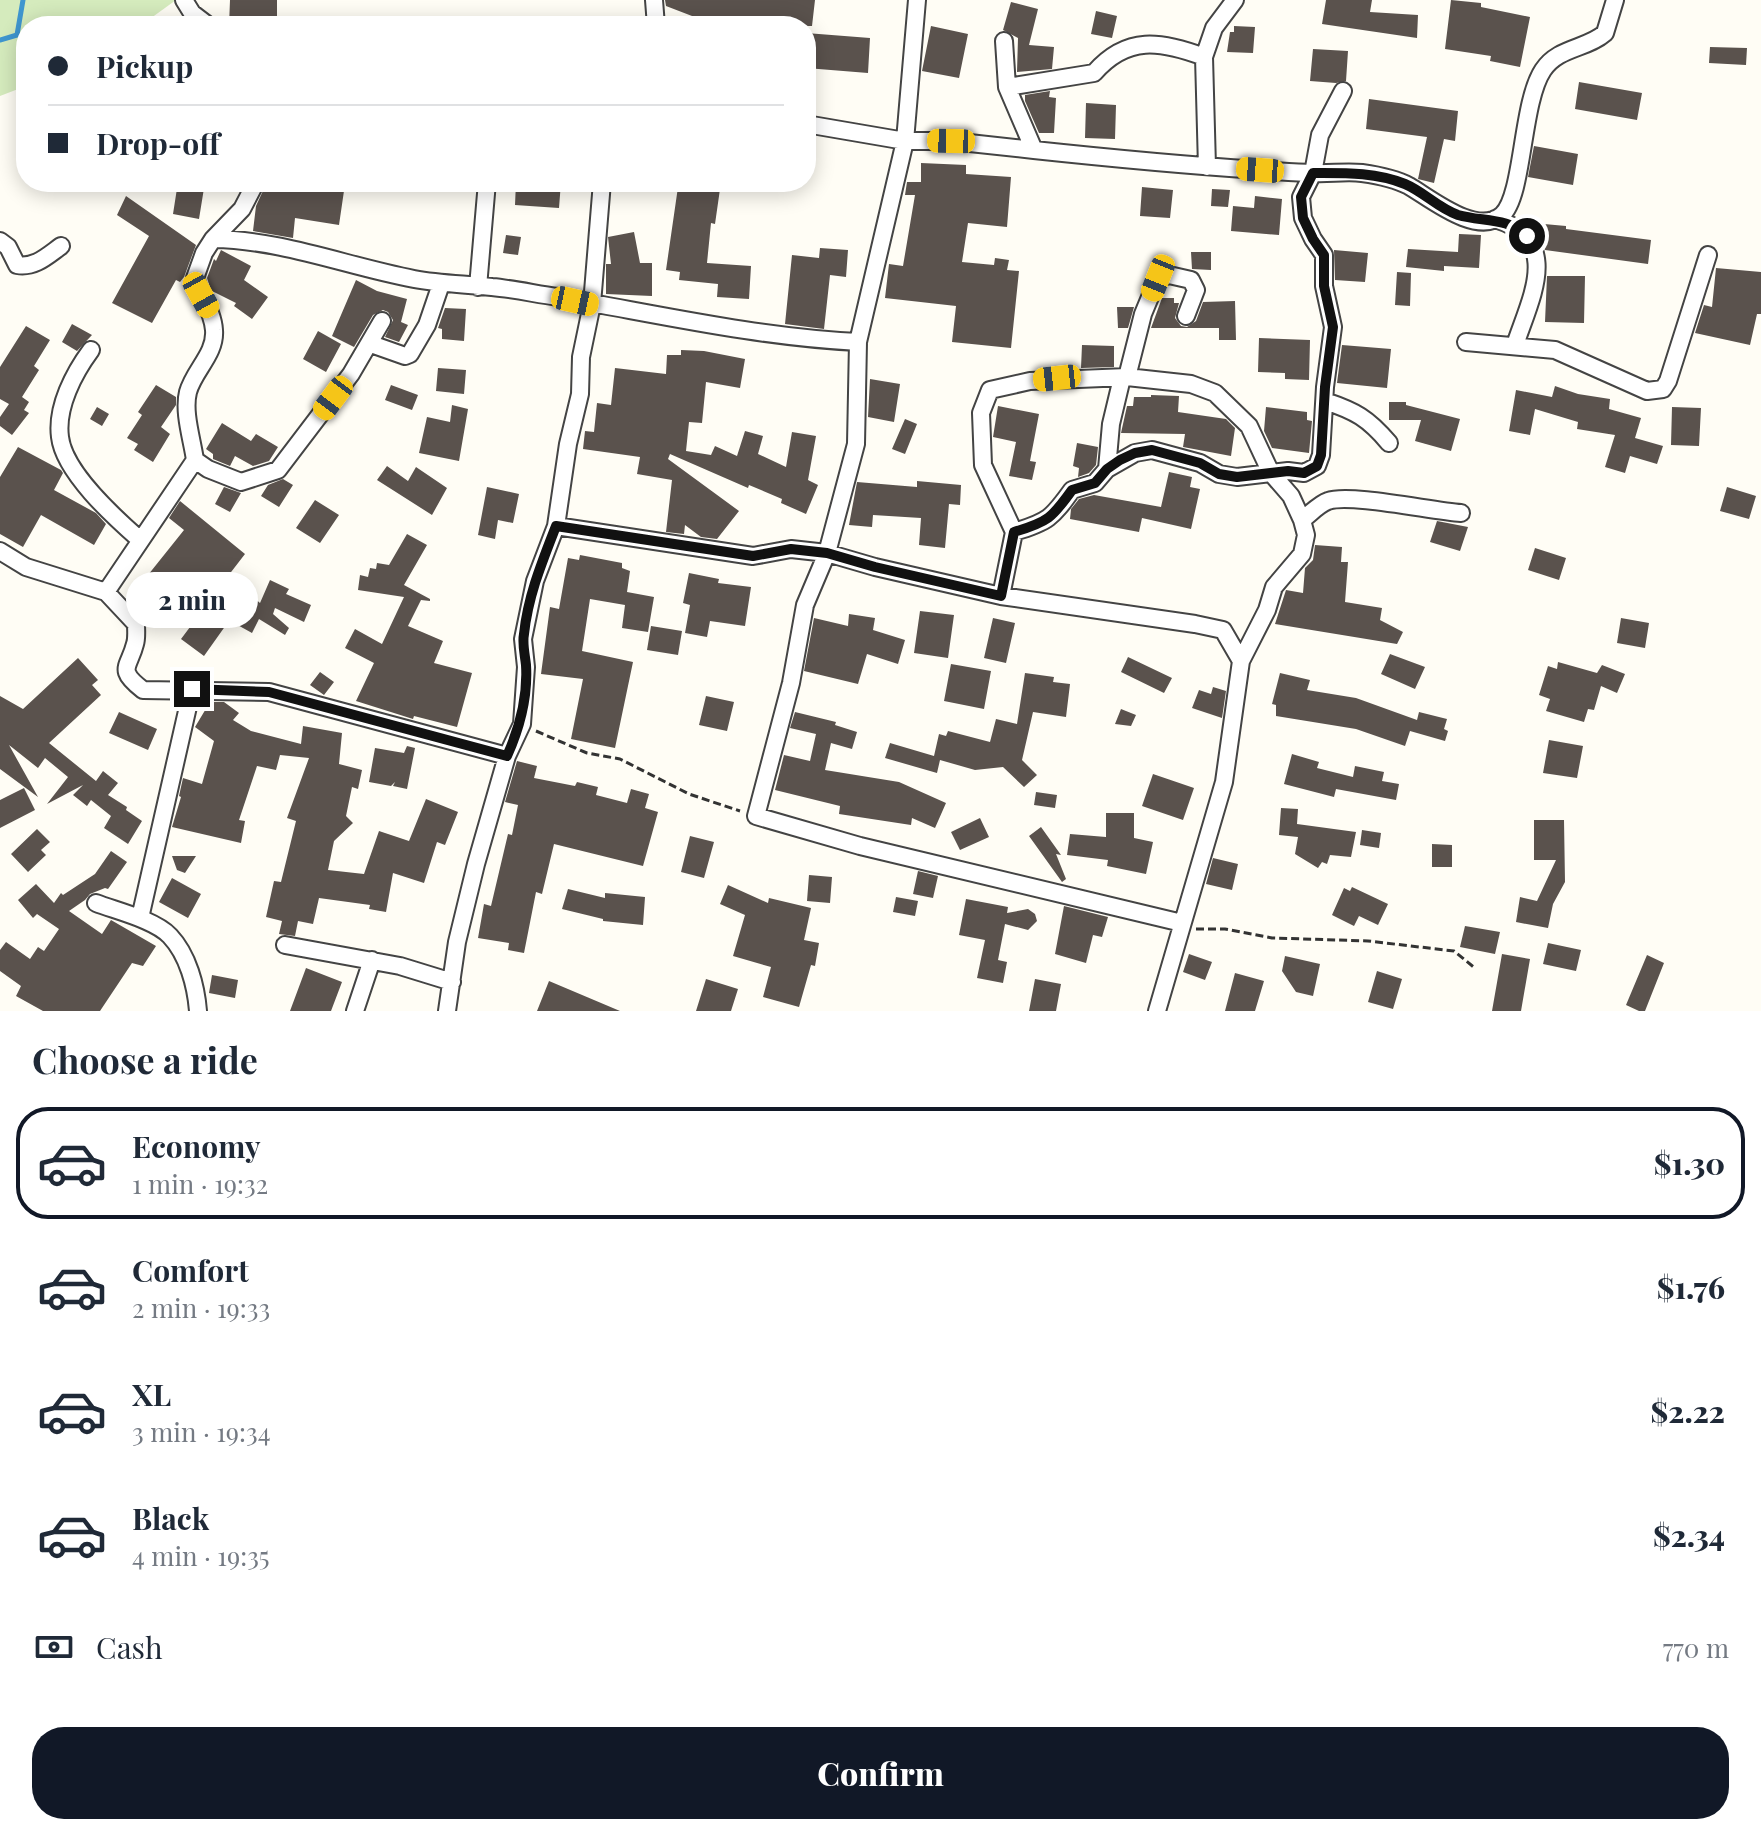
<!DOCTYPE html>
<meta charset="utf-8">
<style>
body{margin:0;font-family:"Playfair Display",serif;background:#f6f6f7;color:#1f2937;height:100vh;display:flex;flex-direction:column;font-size:30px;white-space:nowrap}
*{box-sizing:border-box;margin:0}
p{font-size:26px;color:#747a83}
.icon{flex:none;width:44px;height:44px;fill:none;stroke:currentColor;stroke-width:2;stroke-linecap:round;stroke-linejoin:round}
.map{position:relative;height:1011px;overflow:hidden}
.side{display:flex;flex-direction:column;background:#fff;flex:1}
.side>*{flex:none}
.top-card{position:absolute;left:16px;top:16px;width:800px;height:176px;border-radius:32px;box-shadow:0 4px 20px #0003;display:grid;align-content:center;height:176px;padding:0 32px;background:#fff}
.end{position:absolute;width:36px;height:36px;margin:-18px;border:10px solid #111;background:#fff;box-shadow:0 0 0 4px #fff}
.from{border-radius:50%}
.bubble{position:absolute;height:56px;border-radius:28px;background:#fff;box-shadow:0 4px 20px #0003;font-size:26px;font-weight:800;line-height:56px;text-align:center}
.car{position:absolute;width:24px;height:48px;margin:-24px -12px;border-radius:10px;box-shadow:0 0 6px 2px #0007;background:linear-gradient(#f5c518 24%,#345 0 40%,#f5c518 0 76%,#345 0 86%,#f5c518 0)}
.top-card b{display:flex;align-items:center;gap:28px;height:76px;font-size:30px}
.top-card b+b{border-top:2px solid #e0e1e3}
.top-card i{width:20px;height:20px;background:#1f2937}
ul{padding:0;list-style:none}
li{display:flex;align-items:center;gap:24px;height:112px;margin:0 16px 12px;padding:0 16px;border:4px solid transparent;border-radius:32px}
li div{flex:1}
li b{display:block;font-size:30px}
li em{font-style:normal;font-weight:800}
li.active{border-color:#111827}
li>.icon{width:72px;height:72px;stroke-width:1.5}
h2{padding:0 32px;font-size:36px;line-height:96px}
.pay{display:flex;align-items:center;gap:20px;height:88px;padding:0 32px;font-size:30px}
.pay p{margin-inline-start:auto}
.button{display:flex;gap:16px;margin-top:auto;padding:16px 32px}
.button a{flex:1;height:92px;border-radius:32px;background:#111827;color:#fff;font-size:32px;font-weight:800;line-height:92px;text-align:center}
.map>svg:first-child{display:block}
</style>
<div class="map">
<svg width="1761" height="1011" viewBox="0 0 1761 1011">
<rect width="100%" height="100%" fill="#fffdf5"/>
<path fill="#d5ebbd" d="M0 0H176L140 26H26V86L0 96Z"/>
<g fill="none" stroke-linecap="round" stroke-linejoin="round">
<path stroke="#3f96cf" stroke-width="5" d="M0 40 17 35 23 0"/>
</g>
<path fill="#5a524d" d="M230 0H277V19H263V26H229Z
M665 0H815L812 26H718L666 6Z
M1326 0H1372L1370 12 1418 15 1417 38 1322 24Z
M1451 0 1481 3V7L1530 17 1520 67 1490 61 1491 56 1445 49Z
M1011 2 1038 9 1029 45 1054 47 1052 69 1017 72 1018 38 1003 30Z
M1096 11 1117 16 1112 38 1091 34Z
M931 26 968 34 959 78 922 71Z
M1234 26 1255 27 1253 53 1227 52 1230 32H1234Z
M806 33 870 38 868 73 806 68Z
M1710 47 1747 48 1746 65 1709 63Z
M1313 49 1348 51 1346 81 1336 83 1310 81Z
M1579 82 1642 93 1637 120 1575 109Z
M1050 91 1049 97 1056 98 1054 133H1039L1025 101V95Z
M1369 99 1458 111 1455 141 1444 139 1434 183 1418 179 1427 137 1366 129Z
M1086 103 1116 105 1115 139 1085 138Z
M1534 146 1578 154 1573 185 1528 177Z
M921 163 966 165V174L1011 177 1007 227 968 223 962 262 994 265 995 258 1009 260 1007 270 1019 271 1011 348 952 342 956 306 885 298 889 264 903 266 915 195H905L907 182H921Z
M178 182H205L199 219 173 214Z
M267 182 345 184 339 225 295 218 293 238 253 231 256 206Z
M516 182H561L559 208 515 205Z
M688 182H721L715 224 711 223 707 263 751 266 749 299 717 297 718 284 679 280 680 272 666 270 678 187H687Z
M1142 187 1173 190 1170 218 1140 216Z
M1212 189 1230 190 1228 207 1211 206Z
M126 196 196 245 184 277 180 282 176 280 152 323 112 303 149 236 117 215Z
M1255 196 1282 199 1279 235 1231 231 1233 206 1254 208Z
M1544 224 1566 226V229L1651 240 1648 264 1545 250 1542 242Z
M634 232 640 263H652V296L606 294V264H611L608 237Z
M1459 234 1481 235 1479 268 1444 266V271L1406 267 1408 249 1458 252Z
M506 235 521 237 518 255 503 253Z
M820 248 848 250 846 277 830 275 824 329 785 324 792 255 819 258Z
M221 250 251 266 244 280 268 297 252 319 234 306 236 303 212 291 210 287 207 278 214 259 216 261Z
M1334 250 1368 253 1365 282 1335 280Z
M1191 252H1211V270L1192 269Z
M1716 268 1761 272V314H1757L1750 345 1695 333 1704 305 1712 307Z
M1397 272 1411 273 1410 306 1395 305Z
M1547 276H1585L1584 323 1545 322Z
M356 280 377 291 407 299 401 322 408 325 399 342 385 337 393 320 388 312 383 310 373 315 354 347 332 336Z
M1162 298H1174V303H1179L1175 318 1181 326 1187 327 1196 321 1203 302 1235 301 1236 340H1219V328H1151Z
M1117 307H1134L1128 328H1118Z
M445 308 466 309 464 341 442 339V329L438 328Z
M72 324 92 335 77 351 62 342Z
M26 326 50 340 34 366 39 370 22 397 29 402 24 410 29 413 12 435 0 426V417L9 404 0 399V367Z
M318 331 341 344 326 372 303 359Z
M1259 338 1310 340 1309 380 1285 379V373L1258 372Z
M1082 345 1114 346V367L1081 368Z
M1342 345 1391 349 1387 388 1337 383Z
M681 350 704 351 745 359 740 388 706 382 702 423 689 422 686 451 711 455 715 446 737 456 745 431 763 436 758 454 786 467 792 432 816 436 808 480 818 485 806 514 781 503 782 499 749 485 748 488 670 454 668 459 739 511 717 539 701 537 685 525 684 534 666 532 672 480 637 474 640 457 583 449 585 431 594 432 597 403 611 405 615 368 666 374 667 355H681Z
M438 368 466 370 464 394 436 391Z
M870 379 900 384 894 422 868 417Z
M156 385 176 397V405L161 427 170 434 153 462 134 450 138 444 127 438 142 415 138 412Z
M391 385 418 395 412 410 385 400Z
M1555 386 1578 394 1610 399 1609 409 1641 418 1635 438 1663 446 1657 464 1630 456 1625 473 1605 467 1615 435 1577 429 1578 422 1535 409 1530 435 1509 431 1516 390 1552 397Z
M1151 395 1179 396 1178 412 1226 419 1235 428 1231 456 1183 447 1185 434 1121 433 1127 406H1133L1134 397H1151Z
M1389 402H1406V405L1460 419 1451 451 1415 441 1421 420H1389Z
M452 405 468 409 459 461 419 453 427 417 450 422Z
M998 406 1039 414 1030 461 1036 462 1032 480 1009 476 1016 442 993 437Z
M97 407 109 414 102 426 90 419Z
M1266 407 1307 412V420L1312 421 1309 453 1272 448 1264 431Z
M1672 407 1701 408 1699 446 1671 445Z
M905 419 917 424 905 454 892 449Z
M222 423 251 441 256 434 278 447 269 461 253 466 235 456 230 466 213 459V454L206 449Z
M1077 443 1098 447 1096 465 1089 473 1078 477 1079 468 1073 466Z
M18 447 61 470 63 473 54 490 96 513 106 524 94 545 41 515 23 547 0 534V477Z
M387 466 408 481 416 467 447 488 432 515 377 480Z
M1169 472 1192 477 1190 487 1200 489 1191 529 1142 518 1139 532 1070 519 1071 509 1079 499 1094 495 1161 507Z
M283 479 293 485 279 507 261 496 268 485Z
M917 481 961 485 960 505 949 504 945 548 919 545 921 518 873 515 872 527 849 525 857 482 917 487Z
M224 487 241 493 230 512 215 504Z
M487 487 519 494 513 523 498 520 495 539 478 535Z
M1727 487 1756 496 1749 519 1720 511Z
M315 500 339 515 320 543 296 528Z
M180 501 245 554 228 576 234 581 230 587 249 598 251 595 260 603 270 580 289 589 286 594 311 605 304 622 275 608 273 614 289 628 285 635 259 619 252 633 234 623 230 628 226 625 204 656 181 639 190 627 161 607 152 620 140 612 128 600 184 530 169 518Z
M1437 521 1468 527 1460 551 1430 542Z
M407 534 427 545 404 585 430 599V601L421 600 408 626 443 641 434 663 472 673 457 727 414 716 413 719 356 701 374 663 345 648 355 629 382 644 404 597 358 590 360 575 368 577 370 568 376 569 377 563 389 565Z
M1315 545 1342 547 1341 562H1348L1345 602 1382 608 1380 620 1403 632 1397 644 1275 624 1286 590 1303 593 1305 568 1313 560Z
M1535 548 1566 558 1559 580 1528 570Z
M580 555 622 563V568L630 571 627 592 654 597 648 632 622 628 625 605 590 599 582 651 633 662 615 748 571 739 583 679 541 674 550 607 559 609 568 558 579 560Z
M689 573 719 579 718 583 751 587 745 626 710 621 707 637 685 633 690 605 683 603Z
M920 611 954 615 948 658 914 653Z
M849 614 875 618 873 630 905 640 898 664 867 654 858 684 804 671 814 618 848 626Z
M993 618 1015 623 1006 663 984 658Z
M1621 618 1649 623 1645 648 1617 643Z
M651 626 682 631 678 655 647 650Z
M1390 654 1425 667 1415 689 1381 674Z
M1128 657 1172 678 1164 693 1121 672Z
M78 658 98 680 92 685 101 695 49 743 96 781 103 771 118 783 108 795 127 807 126 810 142 821 128 844 104 828 111 816 91 800 87 806 73 795 83 785 47 804 68 777 45 758 38 768 9 745 38 797 0 769V696L23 709Z
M1558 662 1597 673 1602 665 1625 674 1617 693 1601 686 1594 710 1588 709 1584 722 1546 711 1550 699 1539 695 1548 666 1557 669Z
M951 664 991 671 984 709 944 701Z
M320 672 334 682 324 695 310 685Z
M1025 673 1054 677 1053 682 1070 684 1066 717 1033 712 1022 760 1037 775 1024 787 1003 767 975 770 940 760 937 773 885 758 890 743 934 756 939 734 946 736 948 731 990 742 996 719 1017 724Z
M1280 673 1310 680 1307 690 1356 698 1417 720 1419 712 1447 719 1444 729 1448 731 1445 741 1410 731 1405 746 1356 729 1276 716V705L1272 704Z
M1213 687 1226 691 1222 718 1192 708 1199 690 1211 694Z
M706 696 734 702 727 731 699 725Z
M210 702H224L239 713 233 720 251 731 301 744 303 726 342 733 339 764 362 770 358 789 352 787 346 816 353 823 334 841 328 870 364 874 379 831 409 841 426 799 458 812 445 845 437 842 424 883 393 873 386 912 369 909 370 905 319 898 313 924 298 921 295 936 279 934 282 921 266 917 274 881 281 882 296 821 287 818 309 758 280 755 276 770 257 766 239 820 245 821 241 843 172 827 181 797 179 796 183 778 202 784 214 741 195 727Z
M1121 709 1136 715 1131 726 1115 724Z
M119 712 157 729 148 750 109 733Z
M795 712 836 722 835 725 857 732 852 749 831 743 825 770 899 782 946 803 935 828 912 818 911 825 839 814 840 806 775 790 784 755 810 761 816 734 790 728Z
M1549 740 1583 746 1577 778 1543 773Z
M407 746 415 748 407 789 393 786 395 782 391 786 369 782 375 748 404 753Z
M1292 754 1319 762 1317 768 1353 777 1355 766 1384 772 1382 781 1399 784 1396 800 1336 789 1334 797 1284 784Z
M517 761 537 766 534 778 575 786 577 782 598 787 596 795 627 803 631 789 649 794 645 808 658 812 643 866 554 844 542 894 536 892 524 953 508 950 509 943 478 938 484 904 491 906 508 834 512 835 518 805 505 802Z
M1153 774 1194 788 1183 820 1142 806Z
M24 788 35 810 0 828V800Z
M1036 792 1057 795 1055 808 1034 805Z
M1281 808 1298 809 1297 824 1356 832 1351 857 1330 855 1327 864 1322 862 1318 868 1295 854 1298 837 1279 835Z
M1106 813H1134V838L1153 842 1146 874 1107 866 1108 860 1067 855 1070 834 1106 837Z
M980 818 989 837 960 850 951 832Z
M1534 820H1564L1565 882 1553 904 1548 928 1516 922 1520 897 1537 901 1556 860H1534Z
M1041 827 1061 855 1056 854 1066 879 1062 882 1029 836Z
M37 829 50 842 41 850 46 855 28 872 11 854Z
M1362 830 1381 833 1379 848 1360 845Z
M690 836 714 842 704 878 681 872Z
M1432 844 1452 845V867H1432Z
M111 851 127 862 108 889 105 888 90 894 85 900 69 911 102 934 111 920 156 946 143 966 132 963 100 1011H43L16 996 21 986 0 971V950L6 942 30 959 38 947 44 951 59 929 37 914 33 918 18 900 36 884 54 903 61 893 63 895 95 874Z
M172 856H196L185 873 177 870Z
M1213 858 1238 864 1232 890 1206 884Z
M918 871 938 876 933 898 913 894Z
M809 875 832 877 830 903 807 901Z
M172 878 201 894 188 918 159 902Z
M728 885 768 903 769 898 811 908 804 940 819 943 815 966 811 965 799 1007 763 997 771 967 733 956 745 915 720 904Z
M1352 887 1388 904 1378 925 1359 916 1354 926 1332 915 1344 888 1350 891Z
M568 889 605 898V893L645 897 643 925 603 921V919L562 909Z
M896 897 918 901 915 916 893 912Z
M966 899 1008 907 1007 913 1028 909 1035 914 1037 921 1028 930 1005 924 998 960 1007 962 1003 983 977 978 985 940 959 935Z
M1064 906 1108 917 1102 937 1093 935 1086 963 1055 954Z
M1465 926 1500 932 1495 954 1460 947Z
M1548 943 1581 950 1576 971 1543 964Z
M1189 954 1212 962 1205 980 1183 972Z
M1502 954 1530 959 1521 1011H1492Z
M1647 955 1664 963 1645 1011H1639L1626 1005Z
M1285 956 1320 964 1313 996 1296 992 1282 971Z
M306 968 342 982 331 1011H290Z
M1377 971 1402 979 1393 1009 1368 1002Z
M1235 973 1264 981 1255 1011H1225Z
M212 975 238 980 235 998 209 993Z
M706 979 738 989 731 1011H696Z
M1035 979 1061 984 1056 1011H1029Z
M549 981 620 1011H537Z"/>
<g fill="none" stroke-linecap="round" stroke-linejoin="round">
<g stroke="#444" stroke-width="20">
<path id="minor" d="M184 0 192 13 209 26
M654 0 656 26
M917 0 905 141 858 342 856 444 827 553 805 605 791 683 756 816 860 846 1182 923
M1007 87 1094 73C1127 35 1161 41 1204 57
M806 124 905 141H951L1034 150 1007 87 1004 41
M1034 150C1109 158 1183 165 1258 170 1277 171 1295 173 1313 173 1329 174 1346 171 1362 173 1376 175 1396 179 1409 186 1430 198 1477 237 1502 215 1524 195 1521 103 1543 70 1558 47 1587 49 1605 33L1615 0
M1207 167 1204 57 1214 28 1235 0
M1495 219C1563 240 1531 297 1515 345
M213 239C283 240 346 266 414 279 440 284 466 284 492 287 514 289 536 294 558 297 657 314 757 337 858 342
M0 241 8 247 17 265C35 268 47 256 61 246
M478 287 487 182
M1466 342 1555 350 1647 391 1663 389 1668 381 1708 255
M371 344 405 356 410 354 427 325 441 284
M91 350C74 373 56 407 60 437 64 472 114 517 139 539
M1127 377 1143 314 1158 278 1169 275 1191 280 1196 290 1186 316
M1325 401C1355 411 1368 418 1389 443
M195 460 208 469 241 482 278 470 351 374 382 321
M1107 469 1111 424 1122 378
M1302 520C1310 514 1319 504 1328 501 1349 493 1432 511 1461 513
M556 526 753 556 791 549 827 553 875 567 1001 596 1195 624 1223 630 1241 661
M1014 532C1048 522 1052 518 1072 490L1095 483 1107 469 1135 453 1152 450 1200 463 1219 474 1237 477 1288 471 1304 473 1317 466 1321 455 1325 387 1333 327 1324 286V255L1313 239 1303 218 1301 197 1313 173 1320 135 1343 91
M0 551 26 567 106 592 136 624C136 630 137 638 135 644 129 668 116 669 143 690L269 692 507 756
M106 592 195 460C192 439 183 412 188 392 194 370 216 354 214 330 213 312 201 296 195 278L204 253 213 239 242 209 256 182
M1001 596 1014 532 983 465 981 413 990 390 1030 381 1127 377 1191 384 1215 393 1249 426 1271 473 1291 496 1302 520 1306 535 1302 554 1274 587 1267 610 1241 661 1224 782 1157 1011
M96 903C117 911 155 920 170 936 188 955 196 986 198 1011
M140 918 192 689
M285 945 400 966 452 982
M355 1011 372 960
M447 1011 457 942 476 864 507 756 522 724 526 667 523 639 535 581 556 526 568 444 580 394 581 357 592 304 602 182"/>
</g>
<path stroke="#333" stroke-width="3" stroke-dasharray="8 4" stroke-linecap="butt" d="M536 731 587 753 620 759 689 794 740 811
M1196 929H1225L1272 938 1368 941 1454 951 1476 969"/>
<use href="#minor" stroke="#fff" stroke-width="16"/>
</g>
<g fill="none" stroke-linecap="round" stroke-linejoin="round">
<path stroke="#111" stroke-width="10" d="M192 689 269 692 507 756C520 727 528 697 526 665 525 655 522 644 524 634 528 596 542 562 556 526L753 556 791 549 827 553 875 567 1001 596 1014 532C1048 522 1052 518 1072 490L1095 483 1107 469 1120 460 1135 453 1152 450 1200 463 1219 474 1237 477 1288 471 1304 473 1317 466 1321 455 1325 387 1333 327 1324 286V255L1313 239 1303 218 1301 197 1313 173C1344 173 1375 172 1405 184 1424 192 1438 208 1458 215 1483 222 1507 217 1527 236"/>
</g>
</svg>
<i class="end from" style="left:1527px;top:236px"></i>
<i class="end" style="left:192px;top:689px"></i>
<div class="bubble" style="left:126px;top:572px;width:132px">2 min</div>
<i class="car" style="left:951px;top:141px;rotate:271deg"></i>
<i class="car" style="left:1260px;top:170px;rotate:274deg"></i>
<i class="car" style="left:1158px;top:278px;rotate:202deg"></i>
<i class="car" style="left:201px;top:295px;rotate:151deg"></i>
<i class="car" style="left:575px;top:301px;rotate:102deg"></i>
<i class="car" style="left:1057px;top:378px;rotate:264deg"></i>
<i class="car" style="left:333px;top:398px;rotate:217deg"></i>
<div class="top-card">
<b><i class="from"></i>Pickup</b>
<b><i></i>Drop-off</b>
</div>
</div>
<section class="side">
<h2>Choose a ride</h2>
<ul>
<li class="active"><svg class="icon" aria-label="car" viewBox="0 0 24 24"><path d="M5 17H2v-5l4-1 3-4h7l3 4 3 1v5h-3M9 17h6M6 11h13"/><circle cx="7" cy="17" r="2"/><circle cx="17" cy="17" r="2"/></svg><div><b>Economy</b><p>1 min · 19:32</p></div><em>$1.30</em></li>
<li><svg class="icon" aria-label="car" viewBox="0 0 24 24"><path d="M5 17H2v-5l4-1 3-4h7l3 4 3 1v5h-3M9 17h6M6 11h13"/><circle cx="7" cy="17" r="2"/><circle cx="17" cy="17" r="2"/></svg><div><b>Comfort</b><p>2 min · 19:33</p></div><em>$1.76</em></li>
<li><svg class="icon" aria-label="car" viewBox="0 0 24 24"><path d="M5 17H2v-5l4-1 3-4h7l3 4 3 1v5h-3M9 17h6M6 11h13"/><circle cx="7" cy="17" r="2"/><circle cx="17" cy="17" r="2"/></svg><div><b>XL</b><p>3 min · 19:34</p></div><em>$2.22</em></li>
<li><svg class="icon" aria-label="car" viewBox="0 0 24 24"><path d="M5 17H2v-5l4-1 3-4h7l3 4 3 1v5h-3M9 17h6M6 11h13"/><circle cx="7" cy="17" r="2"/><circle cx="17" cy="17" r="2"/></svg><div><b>Black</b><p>4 min · 19:35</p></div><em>$2.34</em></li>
</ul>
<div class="pay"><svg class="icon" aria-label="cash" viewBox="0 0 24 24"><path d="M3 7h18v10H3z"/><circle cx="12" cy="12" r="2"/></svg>Cash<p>770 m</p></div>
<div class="button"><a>Confirm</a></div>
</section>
